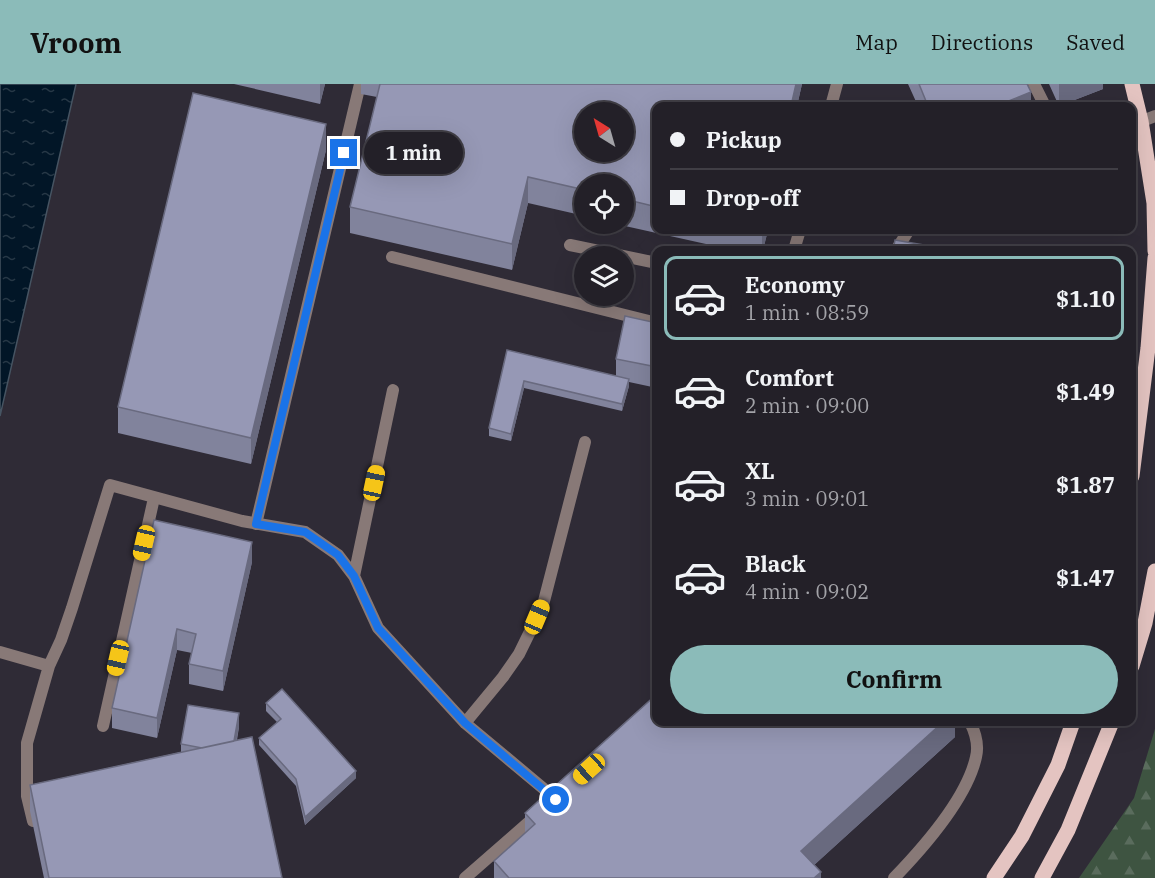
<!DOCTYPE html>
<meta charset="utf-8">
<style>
body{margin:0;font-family:"IBM Plex Serif",serif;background:#2f2d34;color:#f1f3f6;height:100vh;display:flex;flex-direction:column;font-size:22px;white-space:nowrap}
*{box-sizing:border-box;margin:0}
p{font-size:20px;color:#a3a3a8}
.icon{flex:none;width:33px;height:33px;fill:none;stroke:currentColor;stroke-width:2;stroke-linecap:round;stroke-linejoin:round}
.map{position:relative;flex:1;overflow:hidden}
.side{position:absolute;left:652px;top:162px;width:484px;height:480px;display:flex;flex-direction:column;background:#232028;border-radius:12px;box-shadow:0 6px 24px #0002,0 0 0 2px #403e45}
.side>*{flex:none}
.guide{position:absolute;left:652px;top:18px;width:484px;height:132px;border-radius:12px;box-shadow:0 6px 24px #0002,0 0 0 2px #403e45;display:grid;align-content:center;height:132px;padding:0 18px;background:#232028}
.needle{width:39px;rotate:323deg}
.fabs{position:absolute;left:574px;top:18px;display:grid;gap:12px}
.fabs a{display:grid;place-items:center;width:60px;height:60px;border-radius:50%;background:#232028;box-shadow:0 6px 24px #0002,0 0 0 2px #403e45;font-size:30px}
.end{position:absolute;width:27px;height:27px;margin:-14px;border:8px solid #1a73e8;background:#fff;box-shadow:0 0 0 3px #fff}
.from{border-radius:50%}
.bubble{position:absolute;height:42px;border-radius:21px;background:#232028;box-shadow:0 6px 24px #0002,0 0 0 2px #403e45;font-size:20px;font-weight:700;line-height:42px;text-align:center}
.car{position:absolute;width:18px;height:36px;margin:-18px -9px;border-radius:8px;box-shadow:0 0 4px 2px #0007;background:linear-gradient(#f5c518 24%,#345 0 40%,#f5c518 0 76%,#345 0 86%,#f5c518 0)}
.guide b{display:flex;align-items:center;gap:21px;height:57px;font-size:22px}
.guide b+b{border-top:2px solid #403e45}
.guide i{width:15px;height:15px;background:#f1f3f6}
ul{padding:10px 0 0;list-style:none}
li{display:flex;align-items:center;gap:18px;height:84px;margin:0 12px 9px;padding:0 6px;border:3px solid transparent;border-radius:12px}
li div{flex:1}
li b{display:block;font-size:22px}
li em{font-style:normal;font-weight:700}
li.current{border-color:#8bbbb9}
li>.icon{width:54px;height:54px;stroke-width:1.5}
.cta{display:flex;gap:12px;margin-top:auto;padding:12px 18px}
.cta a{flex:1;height:69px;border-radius:36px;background:#8bbbb9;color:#111;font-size:24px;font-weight:700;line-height:69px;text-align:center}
header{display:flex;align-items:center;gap:36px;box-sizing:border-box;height:84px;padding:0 30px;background:#8bbbb9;color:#111}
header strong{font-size:28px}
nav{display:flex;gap:33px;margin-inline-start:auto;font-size:21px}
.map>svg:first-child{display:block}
</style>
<header>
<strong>Vroom</strong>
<nav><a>Map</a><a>Directions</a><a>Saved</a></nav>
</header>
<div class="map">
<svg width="1155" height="794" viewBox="0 0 1155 794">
<defs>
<pattern id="forest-firs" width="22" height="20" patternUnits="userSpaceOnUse" patternTransform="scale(1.5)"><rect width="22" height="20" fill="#3e5441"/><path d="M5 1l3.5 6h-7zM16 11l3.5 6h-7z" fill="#5a6c5d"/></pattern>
<pattern id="water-ripples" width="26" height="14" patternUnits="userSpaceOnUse" patternTransform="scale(1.5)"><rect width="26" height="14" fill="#021627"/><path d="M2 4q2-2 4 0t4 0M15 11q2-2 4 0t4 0" fill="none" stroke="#273846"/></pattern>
</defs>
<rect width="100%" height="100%" fill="#2f2b36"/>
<path fill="url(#forest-firs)" d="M1155 645V794H1079L1134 714Z"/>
<path fill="url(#water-ripples)" stroke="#465462" stroke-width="1.5" d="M0 0H76L0 332Z"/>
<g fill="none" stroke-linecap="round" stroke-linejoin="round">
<path stroke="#887977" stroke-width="12" d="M1034 0 1045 22
M570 161 657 179
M794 166 800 146
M392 173 657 239
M256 440 360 0
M354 492 393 306
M0 568 49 582 27 659V712L33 737
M49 582 61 556 72 524 110 401 242 437 305 448 338 471 354 492 378 544 465 639 556 715
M465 639 503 593 519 570 543 521 585 358
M103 642 154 414
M894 794C922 765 967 714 976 673 979 661 975 648 970 638"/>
<path stroke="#887977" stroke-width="12" d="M831 22 837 0
M1132 41 1155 32
M896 166 909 146
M465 794 537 731"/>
<path stroke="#e4c4c1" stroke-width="15" d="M1132 0 1141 37 1154 119 1155 167
M1132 392 1148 264 1155 174
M1132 582 1145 539 1155 487
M994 794 1022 752 1058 681 1073 638
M1042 794 1068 746 1112 638"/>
</g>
<path fill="#81839c" d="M234 0H325L320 20Z
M361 0H802L797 22H657V146H768L763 166H733L616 140H624V100H585V132L528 119 512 186 350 149V123L377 13 361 10Z
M908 0H1027L1031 22H918Z
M1049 0H1103V5L1059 22Z
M326 66 251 380 118 349V323Z
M657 239V304L629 298V302L622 327 524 304 511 357 489 352V344L507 266 616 292V275Z
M154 436 252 478 223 607 189 600V580L192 569 177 566 157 654 112 644V624Z
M266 619 356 694 305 741 296 702 259 661V654L277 638 266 627Z
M657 638H955V653L814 781 821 794H494V777L525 749V729Z
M239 643 237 656 282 794H44L30 727V701L181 668V660Z"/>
<path fill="#696a7f" d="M320 0H325L320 20Z
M796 0H802L797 22H791Z
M1059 0H1103V5L1059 22Z
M1031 8V22H996Z
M326 40V66L251 380V354Z
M528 93V119L512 186V160Z
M762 146H768L763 166H762Z
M629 295V302L622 327V320Z
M524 297V304L511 357V350Z
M252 458V478L223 607V587Z
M177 545V566L157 654V634Z
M239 629V643L231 683V669Z
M943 638H955V653L801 793V767Z
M356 687V694L305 741V733Z
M821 788V794H814Z"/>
<path fill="#9698b5" stroke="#696a7f" stroke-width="1.5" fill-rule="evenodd" d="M380 0H796L791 22H657V123L624 115V100H585V106L528 93 512 160 350 123ZM585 28H624V68H585Z
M919 0H1027L1031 8 996 22H928Z
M193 9 326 40 251 354 118 323Z
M895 156 953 166H893Z
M625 232 657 239V283L616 275Z
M507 266 629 295 622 320 524 297 511 350 489 344Z
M154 436 252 458 223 587 189 580 196 550 177 545 157 634 112 624Z
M282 605 356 687 305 733 296 695 259 654 281 635 266 619Z
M657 610V638H943L801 767 821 788 814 794H509L494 777 535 740 525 729Z
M188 621 239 629 234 657 202 664 181 660Z
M252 653 282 794H49L30 701Z"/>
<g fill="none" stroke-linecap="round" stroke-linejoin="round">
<path stroke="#1a73e8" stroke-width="8" d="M344 69 256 440 305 448 338 471 354 492 378 544 465 639 556 716"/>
</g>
</svg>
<div class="fabs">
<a><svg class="needle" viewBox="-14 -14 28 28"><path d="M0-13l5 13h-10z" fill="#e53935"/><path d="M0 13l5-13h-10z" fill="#a3a3a8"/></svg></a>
<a><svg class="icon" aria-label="locate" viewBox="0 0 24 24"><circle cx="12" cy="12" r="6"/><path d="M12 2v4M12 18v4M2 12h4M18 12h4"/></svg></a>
<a><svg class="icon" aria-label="layers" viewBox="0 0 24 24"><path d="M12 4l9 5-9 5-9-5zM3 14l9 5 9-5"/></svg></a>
</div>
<i class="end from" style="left:556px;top:716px"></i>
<i class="end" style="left:344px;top:69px"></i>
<div class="bubble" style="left:364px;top:48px;width:99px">1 min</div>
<i class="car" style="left:374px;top:399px;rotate:12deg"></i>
<i class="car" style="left:144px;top:459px;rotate:193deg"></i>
<i class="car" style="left:537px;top:533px;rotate:23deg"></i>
<i class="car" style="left:118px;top:574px;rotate:193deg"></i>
<i class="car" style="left:589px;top:685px;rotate:228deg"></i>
<div class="guide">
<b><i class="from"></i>Pickup</b>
<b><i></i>Drop-off</b>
</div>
<section class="side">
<ul>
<li class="current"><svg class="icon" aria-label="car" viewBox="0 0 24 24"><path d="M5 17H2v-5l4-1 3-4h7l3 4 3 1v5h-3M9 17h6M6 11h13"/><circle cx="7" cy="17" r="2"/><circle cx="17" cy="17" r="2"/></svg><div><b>Economy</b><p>1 min · 08:59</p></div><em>$1.10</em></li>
<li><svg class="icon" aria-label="car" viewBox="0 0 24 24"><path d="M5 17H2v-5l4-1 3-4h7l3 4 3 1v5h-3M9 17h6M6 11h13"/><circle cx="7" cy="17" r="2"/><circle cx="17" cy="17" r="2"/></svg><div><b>Comfort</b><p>2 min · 09:00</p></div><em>$1.49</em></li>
<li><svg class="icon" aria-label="car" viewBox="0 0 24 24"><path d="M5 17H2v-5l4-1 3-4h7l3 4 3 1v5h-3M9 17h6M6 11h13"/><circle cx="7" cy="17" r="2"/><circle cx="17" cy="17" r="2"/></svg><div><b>XL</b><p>3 min · 09:01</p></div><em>$1.87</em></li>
<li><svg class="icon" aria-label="car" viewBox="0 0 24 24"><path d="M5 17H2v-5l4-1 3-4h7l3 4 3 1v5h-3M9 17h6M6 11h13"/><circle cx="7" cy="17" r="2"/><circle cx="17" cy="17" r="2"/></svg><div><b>Black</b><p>4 min · 09:02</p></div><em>$1.47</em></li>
</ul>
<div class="cta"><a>Confirm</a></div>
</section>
</div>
